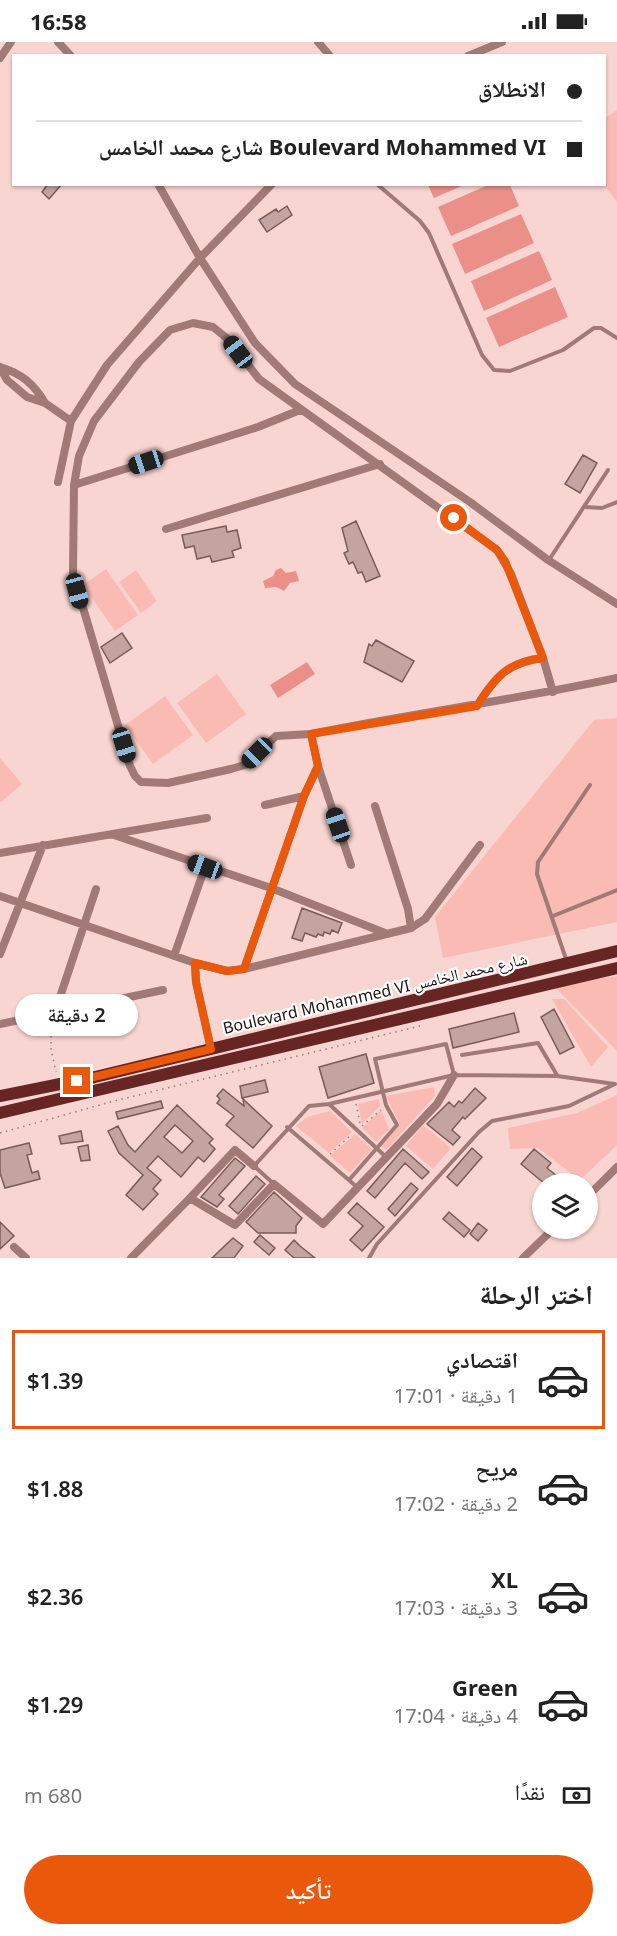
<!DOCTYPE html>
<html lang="ar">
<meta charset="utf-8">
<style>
body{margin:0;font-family:"Noto Sans","Noto Naskh Arabic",sans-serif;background:#f2f2f2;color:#222;direction:rtl;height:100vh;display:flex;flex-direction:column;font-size:22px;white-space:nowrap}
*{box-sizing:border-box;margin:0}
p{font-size:20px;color:#767676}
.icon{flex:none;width:33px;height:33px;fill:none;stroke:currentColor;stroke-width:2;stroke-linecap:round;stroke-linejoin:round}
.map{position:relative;height:1216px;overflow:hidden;direction:ltr}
.side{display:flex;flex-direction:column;background:#fff;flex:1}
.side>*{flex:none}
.guide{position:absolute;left:12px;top:12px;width:594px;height:132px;border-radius:0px;box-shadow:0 2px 4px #0004;direction:rtl;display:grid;align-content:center;height:132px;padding:0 24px;background:#fff}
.controls{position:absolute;left:532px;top:1131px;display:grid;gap:12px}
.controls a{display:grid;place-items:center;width:66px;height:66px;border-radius:50%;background:#fff;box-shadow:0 2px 4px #0004;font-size:30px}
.end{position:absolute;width:27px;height:27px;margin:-14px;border:8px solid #ea580c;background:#fff;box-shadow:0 0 0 3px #fff}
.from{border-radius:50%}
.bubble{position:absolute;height:42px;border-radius:21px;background:#fff;box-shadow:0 2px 4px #0004;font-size:20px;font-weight:600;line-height:42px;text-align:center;direction:rtl}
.car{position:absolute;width:18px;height:36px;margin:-18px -9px;border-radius:8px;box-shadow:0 0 4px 2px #0007;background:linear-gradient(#222 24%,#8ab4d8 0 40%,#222 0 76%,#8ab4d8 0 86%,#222 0)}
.guide b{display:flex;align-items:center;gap:21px;height:57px;font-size:22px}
.guide b+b{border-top:2px solid #e0e0e0}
.guide i{width:15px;height:15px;background:#222}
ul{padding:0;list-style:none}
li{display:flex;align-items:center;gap:18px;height:99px;margin:0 12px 9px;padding:0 12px;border:3px solid transparent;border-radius:0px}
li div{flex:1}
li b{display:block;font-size:22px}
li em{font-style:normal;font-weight:600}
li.current{border-color:#ea580c}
li>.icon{width:54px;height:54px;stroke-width:1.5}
h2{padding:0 24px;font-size:27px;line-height:72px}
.pay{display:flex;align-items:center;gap:15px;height:66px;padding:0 24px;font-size:22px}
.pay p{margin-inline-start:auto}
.cta{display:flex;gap:12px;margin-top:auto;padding:12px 24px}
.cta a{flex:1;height:69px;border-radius:36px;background:#ea580c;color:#fff;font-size:24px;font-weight:600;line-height:69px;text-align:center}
.status{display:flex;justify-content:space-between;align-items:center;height:42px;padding:0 30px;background:#fff;direction:ltr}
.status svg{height:16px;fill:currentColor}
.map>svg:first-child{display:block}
</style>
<div class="status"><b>16:58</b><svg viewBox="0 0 49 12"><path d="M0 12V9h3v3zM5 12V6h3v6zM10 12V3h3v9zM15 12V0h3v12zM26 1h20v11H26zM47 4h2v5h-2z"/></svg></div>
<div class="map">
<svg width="617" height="1216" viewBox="0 0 617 1216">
<rect width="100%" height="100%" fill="#f9d5d1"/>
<path fill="#fabbb5" d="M617 68V160L604 143 605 76Z
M106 527 138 573 115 589 83 543Z
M136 528 157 559 141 571 119 540Z
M217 632 246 672 206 701 177 661Z
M165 654 193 693 153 722 125 683Z
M617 676V880L443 916 435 875 594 678Z
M0 716 22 742 1 760 0 759Z
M617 934V1009L553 943Z
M552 957H564L608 1005 591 1025Z
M434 1045 435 1054 386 1108 381 1104 400 1083 386 1054Z
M617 1053V1103L580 1138 538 1106 510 1107 508 1086 577 1071Z
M379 1057 380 1064 362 1082 358 1062Z
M381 1068 389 1087 377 1100 362 1086Z
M330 1069 352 1090 329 1111 296 1084 307 1075Z
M423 1083 451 1106 433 1127 406 1104Z
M355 1092 372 1107 350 1131 330 1114Z"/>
<path fill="#ea9089" d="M428 143H464L434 156Z
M488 143H510L519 164 451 194 438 165Z
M521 172 534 201 465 232 452 202Z
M539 209 552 238 484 269 471 239Z
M555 245 568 275 499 305 486 276Z
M281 526 286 531 296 529 299 539 290 541 284 549 276 545 265 546 263 539 273 534 276 528Z
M307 620 315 632 278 656 270 643Z"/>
<path fill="#c5a39f" stroke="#7a5b58" stroke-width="1.5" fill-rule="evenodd" d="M48 142H62L49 157 42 150Z
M287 164 292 173 267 190 259 178 276 167 278 170Z
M583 413 597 421 580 451 565 442Z
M356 479 380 534 366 540 362 530 358 531 353 520 349 522 344 511 348 509 342 486Z
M226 484 227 490 237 488 241 506 232 509 234 515 212 520 210 514 197 517 194 504 185 506 182 493Z
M122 591 132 606 110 621 101 605Z
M376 598 414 619 402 640 364 620 369 602 372 604Z
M302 866 342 881 338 891 332 888 330 892 324 890 323 894 318 892 316 895 305 891 302 899 292 896Z
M554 967 574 1005 560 1012 541 975Z
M514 971 519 990 453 1006 449 987Z
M366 1012 374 1041 328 1056 319 1025Z
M265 1038 268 1050 242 1056 240 1044Z
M475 1046 486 1056 465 1077 463 1075 452 1088 460 1095 453 1103 427 1082 449 1060 454 1065 459 1059 462 1061Z
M223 1047 244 1064 243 1057 272 1084 253 1106 226 1083 234 1074 217 1061 220 1057 217 1054Z
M161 1059 163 1066 118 1077 116 1070Z
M177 1063 213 1097 209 1101 215 1107 204 1120 198 1115 181 1135 158 1114 147 1126 161 1138 153 1147 158 1152 143 1168 126 1153 143 1133 119 1111 108 1089 118 1084 128 1103 135 1110ZM175 1083 193 1099 182 1111 164 1095Z
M81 1089 83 1099 61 1102 59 1094Z
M29 1101 32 1112 27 1113 32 1131 38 1129 40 1137 5 1146 0 1131V1108Z
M88 1103 90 1118 81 1119 78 1105Z
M472 1106 482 1115 457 1144 447 1135Z
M403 1107 429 1130 422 1137 405 1121 375 1156 367 1149Z
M534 1107 551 1121 547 1126 567 1142H545L521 1122Z
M235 1116 245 1124 219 1153 224 1157 217 1165 201 1155Z
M256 1134 265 1142 238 1172 229 1164Z
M411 1141 418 1147 395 1174 388 1167Z
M274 1150 302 1176 296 1184V1191H258L246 1180Z
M357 1161 384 1185 362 1209 350 1198 363 1184 348 1171Z
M449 1170 470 1188 464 1195 443 1177Z
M0 1180 14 1194 0 1207Z
M478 1181 487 1188 478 1199 470 1192Z
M260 1193 275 1206 269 1213 254 1200Z
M233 1196 243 1204 234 1216H212Z
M294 1198 300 1204 315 1216H294L285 1208Z"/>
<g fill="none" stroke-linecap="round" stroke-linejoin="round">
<path stroke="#977e7b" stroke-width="1.5" stroke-dasharray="1.5 4.5" stroke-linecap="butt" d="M51 982V1007L56 1030
M356 1062 360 1081
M362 1084 381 1068
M0 1091 114 1059 424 983
M330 1112 351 1093"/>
<path stroke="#a17a76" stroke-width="4" d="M377 142 420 179 429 191 482 313 494 328 510 329 563 308 594 286H601L617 296
M585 465 602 466 617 460
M549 518 608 428
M553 874 617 848
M567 920 537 832 538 820 590 743
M462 1013 538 1001 557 1033
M329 1062 386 1115
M287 1085 357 1145
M349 1138 397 1083 386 1063 375 1017 446 1002 454 1033
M274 1142 254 1124 309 1064 329 1062 454 1033 557 1034 615 1042
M369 1216 377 1202 479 1090 492 1079 569 1064 615 1042"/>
<path stroke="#a17a76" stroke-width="8" d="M58 0 71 14
M318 0 330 14
M468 14 502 0
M0 16 11 0
M158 142 200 216 272 142
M0 325 7 338 27 355 45 361 71 379
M0 325C21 331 34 342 45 361
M58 440 71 379 107 323 200 216 255 301 295 342 470 460 548 518 617 562
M74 443 258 385 300 368
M166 487 380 422
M477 664C495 635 508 620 543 616L553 650
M311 692 276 694 245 723 231 727 168 741 141 740 135 734 130 724 73 532 74 443 79 414 94 379 139 320 170 288 193 281 213 285 229 298 259 337 497 508 511 532 543 616
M265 763 304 754
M375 764 408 867 411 886
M114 793 271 846 385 891
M0 811 207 776
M351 823 318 724 311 692C413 671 515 658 617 636
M0 854 195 921 227 929 244 927 411 886 425 877 480 803
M0 912 43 803
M174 914 205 825
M195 921 196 940 211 1007
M244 927 304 754 318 724
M55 970 96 847
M0 982 163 948
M588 1154 617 1125
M190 1156 235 1108 254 1124
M14 1205 26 1216
M131 1216 190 1156 235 1183 274 1142 323 1182 437 1062 454 1033
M523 1216 554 1186"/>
<path stroke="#672624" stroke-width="12" d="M0 1054 95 1035 617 909
M0 1071 617 926"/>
</g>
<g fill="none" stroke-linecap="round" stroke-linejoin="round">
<path stroke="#ea580c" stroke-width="8" d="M77 1039 211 1007 196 940 195 921 227 929 244 927 304 754 318 724 311 692 477 664C495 635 508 620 543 616L505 519 497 508 454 476"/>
</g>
<g text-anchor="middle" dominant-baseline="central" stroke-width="4.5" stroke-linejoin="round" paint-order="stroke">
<g font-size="16" fill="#201413" stroke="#fff">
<text transform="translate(375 951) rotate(-13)">Boulevard Mohammed VI شارع محمد الخامس</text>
</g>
</g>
</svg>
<div class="controls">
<a><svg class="icon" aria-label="layers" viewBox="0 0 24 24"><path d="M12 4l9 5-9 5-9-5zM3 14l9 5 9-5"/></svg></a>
</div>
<i class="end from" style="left:454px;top:476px"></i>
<i class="end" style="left:77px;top:1039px"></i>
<div class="bubble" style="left:15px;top:952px;width:123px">2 دقيقة</div>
<i class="car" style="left:238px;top:310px;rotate:323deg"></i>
<i class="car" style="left:146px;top:420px;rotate:252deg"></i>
<i class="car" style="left:77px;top:549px;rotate:165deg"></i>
<i class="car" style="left:124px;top:703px;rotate:163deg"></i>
<i class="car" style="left:257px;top:711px;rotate:225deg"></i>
<i class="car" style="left:338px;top:783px;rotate:341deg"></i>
<i class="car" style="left:205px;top:825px;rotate:290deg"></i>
<div class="guide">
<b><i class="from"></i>الانطلاق</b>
<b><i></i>Boulevard Mohammed VI شارع محمد الخامس</b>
</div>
</div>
<section class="side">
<h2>اختر الرحلة</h2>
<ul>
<li class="current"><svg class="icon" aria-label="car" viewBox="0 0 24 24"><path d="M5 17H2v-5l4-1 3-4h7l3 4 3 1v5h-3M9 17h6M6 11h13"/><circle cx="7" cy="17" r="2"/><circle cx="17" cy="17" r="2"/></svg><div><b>اقتصادي</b><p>1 دقيقة · 17:01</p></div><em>$1.39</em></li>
<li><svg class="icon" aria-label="car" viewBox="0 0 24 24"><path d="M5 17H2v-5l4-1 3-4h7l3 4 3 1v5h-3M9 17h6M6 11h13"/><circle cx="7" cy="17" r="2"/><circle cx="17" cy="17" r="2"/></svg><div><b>مريح</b><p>2 دقيقة · 17:02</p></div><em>$1.88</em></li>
<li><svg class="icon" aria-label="car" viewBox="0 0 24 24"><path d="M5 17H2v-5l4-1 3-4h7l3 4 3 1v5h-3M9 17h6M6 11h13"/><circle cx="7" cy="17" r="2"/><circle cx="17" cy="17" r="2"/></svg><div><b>XL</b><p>3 دقيقة · 17:03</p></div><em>$2.36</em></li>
<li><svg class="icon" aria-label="car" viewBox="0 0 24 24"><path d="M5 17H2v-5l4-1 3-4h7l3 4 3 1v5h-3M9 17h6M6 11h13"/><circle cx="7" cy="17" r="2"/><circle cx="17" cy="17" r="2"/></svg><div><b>Green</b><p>4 دقيقة · 17:04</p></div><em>$1.29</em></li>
</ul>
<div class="pay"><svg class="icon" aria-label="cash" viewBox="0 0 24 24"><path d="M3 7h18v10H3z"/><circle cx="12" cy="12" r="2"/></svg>نقدًا<p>680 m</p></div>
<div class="cta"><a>تأكيد</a></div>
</section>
